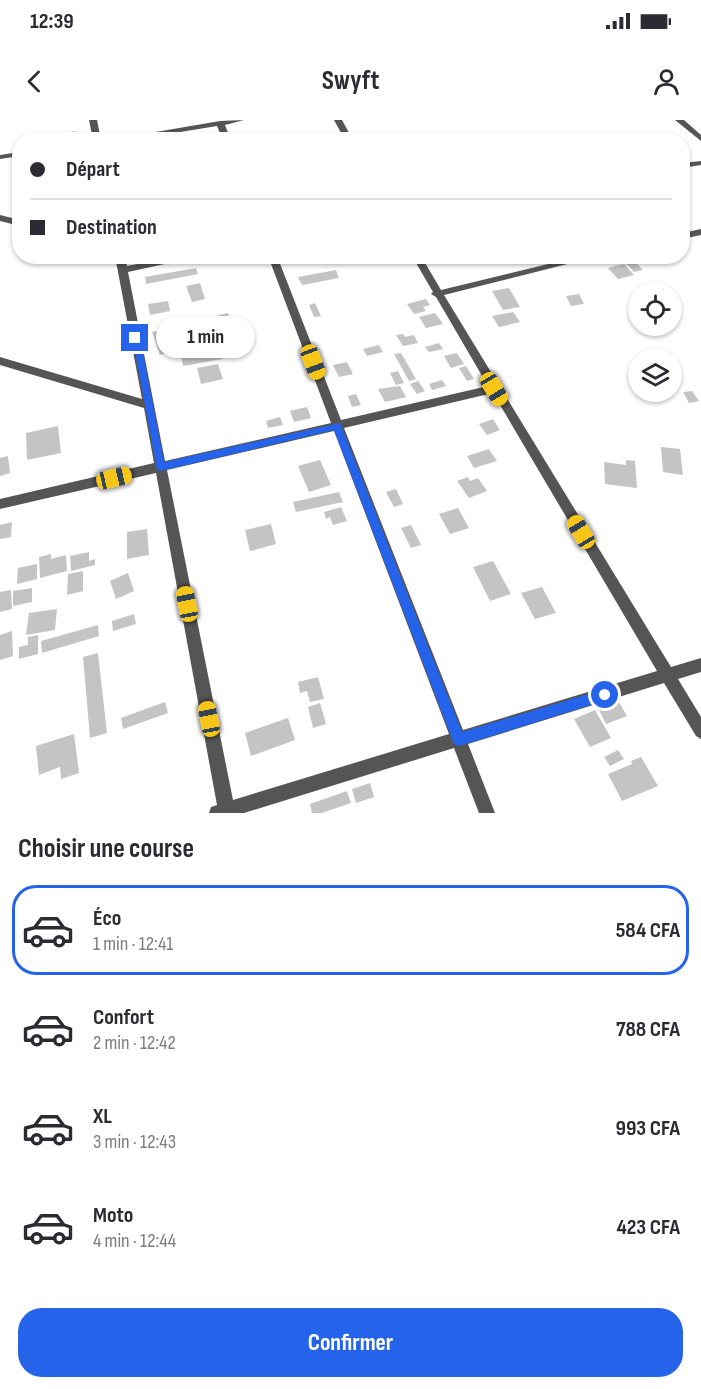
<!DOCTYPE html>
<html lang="fr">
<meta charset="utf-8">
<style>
body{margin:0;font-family:"Sofia Sans Condensed",sans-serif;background:#f7f7f7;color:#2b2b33;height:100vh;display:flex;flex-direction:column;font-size:22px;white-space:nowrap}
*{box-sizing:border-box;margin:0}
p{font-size:20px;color:#7c7c81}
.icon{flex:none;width:33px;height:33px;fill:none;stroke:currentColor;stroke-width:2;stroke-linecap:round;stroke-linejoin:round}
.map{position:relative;height:693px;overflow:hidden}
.side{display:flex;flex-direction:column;background:#fff;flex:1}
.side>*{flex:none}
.hud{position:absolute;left:12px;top:12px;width:678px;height:132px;border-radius:24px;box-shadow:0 2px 4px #0004;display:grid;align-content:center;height:132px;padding:0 18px;background:#fff}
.buttons{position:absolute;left:628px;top:162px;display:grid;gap:12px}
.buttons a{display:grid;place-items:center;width:54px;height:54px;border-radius:50%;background:#fff;box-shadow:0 2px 4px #0004;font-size:30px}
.end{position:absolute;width:27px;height:27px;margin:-14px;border:8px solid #2563eb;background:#fff;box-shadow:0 0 0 3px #fff}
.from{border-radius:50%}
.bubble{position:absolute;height:42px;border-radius:21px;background:#fff;box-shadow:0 2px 4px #0004;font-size:20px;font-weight:700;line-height:42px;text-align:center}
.car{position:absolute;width:18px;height:36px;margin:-18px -9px;border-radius:8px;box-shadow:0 0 4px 2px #0007;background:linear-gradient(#f5c518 24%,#345 0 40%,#f5c518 0 76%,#345 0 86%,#f5c518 0)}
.hud b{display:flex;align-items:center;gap:21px;height:57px;font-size:22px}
.hud b+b{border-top:2px solid #e1e1e2}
.hud i{width:15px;height:15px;background:#2b2b33}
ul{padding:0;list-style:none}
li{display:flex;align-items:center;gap:18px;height:90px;margin:0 12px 9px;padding:0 6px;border:3px solid transparent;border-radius:24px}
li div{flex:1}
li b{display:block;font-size:22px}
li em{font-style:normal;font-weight:700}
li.selected{border-color:#2563eb}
li>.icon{width:54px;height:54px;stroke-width:1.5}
h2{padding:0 18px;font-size:27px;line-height:72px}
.primary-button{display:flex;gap:12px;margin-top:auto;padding:12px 18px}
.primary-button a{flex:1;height:69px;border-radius:24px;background:#2563eb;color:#fff;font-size:24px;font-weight:700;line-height:69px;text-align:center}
.status{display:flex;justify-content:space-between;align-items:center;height:42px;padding:0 30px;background:#fff;direction:ltr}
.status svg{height:16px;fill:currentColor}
header{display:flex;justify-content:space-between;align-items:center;height:78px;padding:0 18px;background:#fff;font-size:27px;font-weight:700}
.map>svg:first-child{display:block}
</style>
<div class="status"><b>12:39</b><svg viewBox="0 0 49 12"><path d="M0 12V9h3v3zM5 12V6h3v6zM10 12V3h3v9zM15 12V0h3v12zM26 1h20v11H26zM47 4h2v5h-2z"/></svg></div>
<header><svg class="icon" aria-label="back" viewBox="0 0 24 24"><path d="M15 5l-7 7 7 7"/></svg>Swyft<svg class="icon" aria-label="person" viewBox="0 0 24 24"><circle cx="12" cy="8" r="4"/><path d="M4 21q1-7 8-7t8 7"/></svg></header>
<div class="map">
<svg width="701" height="693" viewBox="0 0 701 693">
<rect width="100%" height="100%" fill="#fff"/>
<path fill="#c4c4c4" d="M76 11 77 17 58 20 57 14Z
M633 140 643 150 634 152 625 142Z
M624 144 634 155 618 159 608 148Z
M196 148 198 154 146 164 145 157Z
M336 150 339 158 302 165 298 157Z
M200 163 205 179 192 182 186 166Z
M509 168 520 187 503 190 492 171Z
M579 174 584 184 571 186 566 176Z
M426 179 430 185 423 187 426 191 414 194 407 184Z
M168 181 170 191 150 195 148 184Z
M315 183 321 196 314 197 309 185Z
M513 192 520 202 499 207 492 196Z
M228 193 230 199 225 200 227 205 218 207 215 196Z
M435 193 443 204 426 208 419 197Z
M174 207 177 216 170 218 175 231 160 235 152 212Z
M403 214 405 217 414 215 418 223 403 226 396 215Z
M219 223 223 239 183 246 180 231Z
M439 223 443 229 429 232 425 227Z
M379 225 383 232 367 236 363 229Z
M401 233 416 259 409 261 394 234Z
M457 233 464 244 451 248 444 236Z
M347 242 353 254 339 257 333 245Z
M218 244 223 259 201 264 197 248Z
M466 246 474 259 467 261 459 248Z
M398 251 404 263 396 265 390 253Z
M442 260 446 266 432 270 429 264Z
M418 261 425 271 417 274 410 264Z
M400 266 406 277 385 282 378 269Z
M692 271 699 281 689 283 683 272Z
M356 274 361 285 352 287 348 276Z
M307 287 311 298 294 302 290 291Z
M280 297 283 305 268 308 266 301Z
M493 299 500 310 487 315 479 304Z
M58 306 61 333 27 340 26 313Z
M661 327 680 329 683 355 663 352Z
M489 329 497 341 474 348 467 336Z
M8 336 10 353 0 356V338Z
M320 340 331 365 309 372 298 346Z
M626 340 635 341 637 368 605 364 604 342 626 345Z
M468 357 470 361 478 358 487 371 469 378 457 361Z
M396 369 403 384 394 387 386 372Z
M339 372 343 382 296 392 293 382Z
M341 387 347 401 333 405 330 397 326 399 324 392Z
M458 388 469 408 450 414 439 394Z
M12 402 11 417 0 419V405Z
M271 404 276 424 250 431 245 410Z
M411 405 421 425 411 428 401 408Z
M147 409 149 435 127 439V412Z
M89 432V441L95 439V445L71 451 70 436Z
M51 434V439L66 435 67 451 40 458 39 437Z
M493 441 511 474 490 481 473 447Z
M37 444V459L17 464 18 448Z
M83 451V471L67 475 68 454Z
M128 453 134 471 116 479 110 461Z
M542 467 556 493 535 499 521 473Z
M32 468V482L13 486V471Z
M11 470 12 489 0 492V472Z
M57 489 55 510 26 515 29 493Z
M134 494 136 504 113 511 112 501Z
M98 505 99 516 42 533 41 521Z
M12 511 13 536 0 540V515Z
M38 515V534L19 539V527L28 525V517Z
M98 533 107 613 90 618 83 537Z
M318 557 324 579 310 582 307 571 300 573 298 562Z
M165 582 168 593 123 609 121 598Z
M619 582 627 596 606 604 599 590Z
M320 583 326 604 313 608 308 587Z
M595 590 611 618 590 627 574 599Z
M288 598 295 620 251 636 245 613Z
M74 614 79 653 61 659 60 647 39 655 36 626Z
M618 630 624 639 610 646 604 637Z
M641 637 658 666 622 681 608 654 632 644 631 641Z
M370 663 374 677 356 683 352 669Z
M347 671 351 683 322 693H312L310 684Z"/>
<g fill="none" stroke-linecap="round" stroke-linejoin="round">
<path fill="#555" fill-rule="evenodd" d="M89 0H97L101 20H93Z
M244 0 225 5 231 20H223L217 6 131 20H109L220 1Z
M334 0H342L353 20H345Z
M675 0H684L701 15V21Z
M20 32V36L0 39V35Z
M701 41V45L682 48V43Z
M0 95 20 100V106L0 101Z
M701 109V115L682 119V113Z
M115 136H125L127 146 179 136H201L128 152 165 341 331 303 268 136H277L341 300 488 266 436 177 431 174 433 172 412 136H421L441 170 581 136H599L444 175 671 547 701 538V552L678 559 701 597V619L696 616 664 563 468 624 495 693H479L454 628 244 693H209L211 687 217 685 156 353 0 389V379L154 343 144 288 0 245V237L142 279ZM493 273 657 551 463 610 344 308ZM334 311 449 614 233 680 167 350Z"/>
</g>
<path fill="#2563eb" d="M132 215 140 218 164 342 340 303 462 612 605 569 611 575 610 579 459 626 454 624 334 310 160 351 157 350Z"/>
</svg>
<div class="buttons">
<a><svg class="icon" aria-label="locate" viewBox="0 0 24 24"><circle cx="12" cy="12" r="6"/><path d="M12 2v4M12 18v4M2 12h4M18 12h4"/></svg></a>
<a><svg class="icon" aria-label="layers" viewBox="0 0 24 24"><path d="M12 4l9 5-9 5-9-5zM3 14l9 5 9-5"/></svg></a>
</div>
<i class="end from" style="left:605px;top:575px"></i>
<i class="end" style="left:135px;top:218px"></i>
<div class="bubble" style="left:156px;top:196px;width:99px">1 min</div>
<i class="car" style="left:313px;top:242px;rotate:159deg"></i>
<i class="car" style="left:494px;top:269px;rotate:149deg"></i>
<i class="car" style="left:114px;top:358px;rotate:77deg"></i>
<i class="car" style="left:581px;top:412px;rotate:329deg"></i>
<i class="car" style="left:187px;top:484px;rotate:349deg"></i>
<i class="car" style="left:209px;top:599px;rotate:349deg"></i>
<div class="hud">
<b><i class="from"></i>Départ</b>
<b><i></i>Destination</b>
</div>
</div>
<section class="side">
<h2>Choisir une course</h2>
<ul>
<li class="selected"><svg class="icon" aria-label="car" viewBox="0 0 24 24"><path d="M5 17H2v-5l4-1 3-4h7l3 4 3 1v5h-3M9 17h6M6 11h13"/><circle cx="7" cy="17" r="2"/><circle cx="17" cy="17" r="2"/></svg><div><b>Éco</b><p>1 min · 12:41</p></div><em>584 CFA</em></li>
<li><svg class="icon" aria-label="car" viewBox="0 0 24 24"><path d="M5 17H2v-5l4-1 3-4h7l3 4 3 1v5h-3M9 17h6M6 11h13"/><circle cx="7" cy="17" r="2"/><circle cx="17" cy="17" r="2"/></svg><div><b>Confort</b><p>2 min · 12:42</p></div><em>788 CFA</em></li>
<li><svg class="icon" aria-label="car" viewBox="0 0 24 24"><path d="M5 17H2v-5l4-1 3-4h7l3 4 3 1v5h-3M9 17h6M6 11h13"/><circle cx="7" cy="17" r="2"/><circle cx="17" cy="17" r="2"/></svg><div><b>XL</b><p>3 min · 12:43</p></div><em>993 CFA</em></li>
<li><svg class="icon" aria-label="car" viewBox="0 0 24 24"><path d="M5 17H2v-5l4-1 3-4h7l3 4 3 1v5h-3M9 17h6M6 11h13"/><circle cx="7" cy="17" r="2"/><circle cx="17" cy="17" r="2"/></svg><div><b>Moto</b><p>4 min · 12:44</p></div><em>423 CFA</em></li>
</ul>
<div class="primary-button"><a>Confirmer</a></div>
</section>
